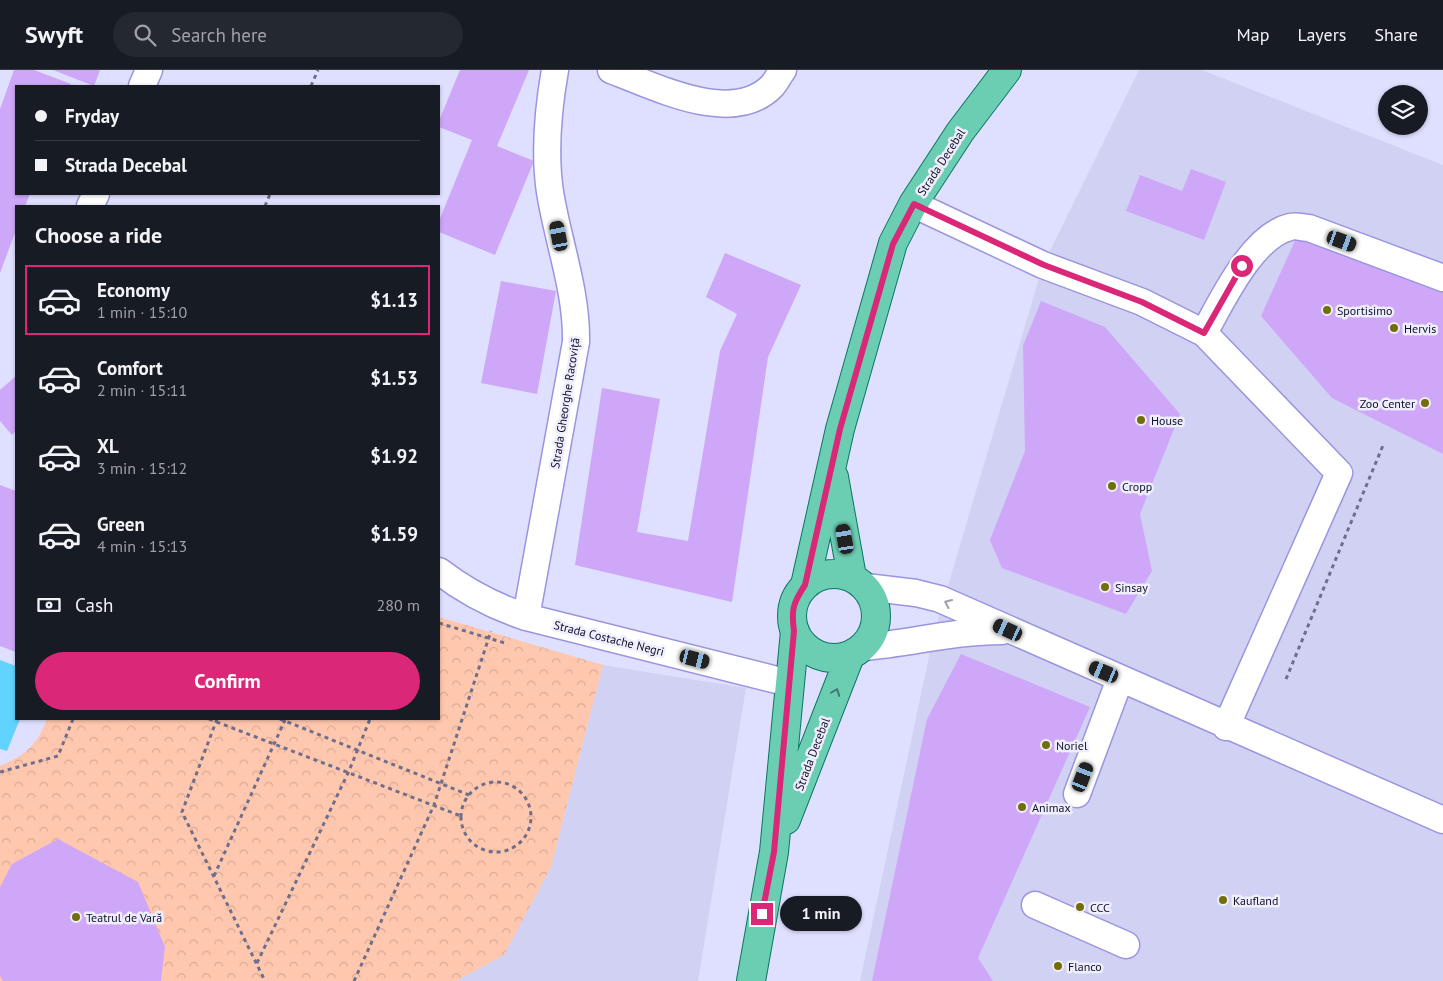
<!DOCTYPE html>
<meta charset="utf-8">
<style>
body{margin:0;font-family:"PT Sans",sans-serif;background:#242831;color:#f1f3f6;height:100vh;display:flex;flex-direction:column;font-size:19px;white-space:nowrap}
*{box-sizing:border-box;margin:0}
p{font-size:16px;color:#9ea1a6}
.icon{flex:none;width:28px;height:28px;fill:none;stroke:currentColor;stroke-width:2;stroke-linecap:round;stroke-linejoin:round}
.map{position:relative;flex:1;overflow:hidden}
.panel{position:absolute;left:15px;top:135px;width:425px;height:515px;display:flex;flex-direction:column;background:#171b24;border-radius:0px;box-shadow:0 1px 4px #0004}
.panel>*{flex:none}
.hud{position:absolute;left:15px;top:15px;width:425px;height:110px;border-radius:0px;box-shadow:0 1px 4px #0004;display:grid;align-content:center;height:110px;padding:0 20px;background:#171b24}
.fabs{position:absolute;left:1378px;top:15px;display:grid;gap:10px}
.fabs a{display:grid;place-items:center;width:50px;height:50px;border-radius:50%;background:#171b24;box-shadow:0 1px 4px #0004;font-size:25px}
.end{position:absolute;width:22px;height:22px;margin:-11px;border:6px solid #db2777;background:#fff;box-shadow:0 0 0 2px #fff}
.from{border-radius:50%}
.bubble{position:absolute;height:35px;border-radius:18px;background:#171b24;box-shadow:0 1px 4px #0004;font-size:16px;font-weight:700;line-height:35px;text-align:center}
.car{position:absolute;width:15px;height:30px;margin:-15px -8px;border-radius:6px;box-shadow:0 0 4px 1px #0007;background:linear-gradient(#222 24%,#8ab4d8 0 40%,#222 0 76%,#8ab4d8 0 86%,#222 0)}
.hud b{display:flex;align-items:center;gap:18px;height:48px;font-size:19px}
.hud b+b{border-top:1px solid #363941}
.hud i{width:12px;height:12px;background:#f1f3f6}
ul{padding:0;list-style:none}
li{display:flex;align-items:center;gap:15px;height:70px;margin:0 10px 8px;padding:0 10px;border:2px solid transparent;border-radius:0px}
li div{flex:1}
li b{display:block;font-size:19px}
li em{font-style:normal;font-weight:700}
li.active{border-color:#db2777}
li>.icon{width:45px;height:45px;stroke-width:1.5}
h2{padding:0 20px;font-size:22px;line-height:60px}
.pay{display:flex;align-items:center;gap:12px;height:55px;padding:0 20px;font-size:19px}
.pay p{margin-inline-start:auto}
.button{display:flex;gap:10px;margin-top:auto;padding:10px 20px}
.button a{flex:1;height:58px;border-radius:30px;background:#db2777;color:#fff;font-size:20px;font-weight:700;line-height:58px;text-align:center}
header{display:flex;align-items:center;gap:30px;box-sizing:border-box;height:70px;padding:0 25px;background:#171b24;border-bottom:1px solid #363941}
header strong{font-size:24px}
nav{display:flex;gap:28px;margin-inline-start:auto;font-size:18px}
.search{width:350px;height:45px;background:#242831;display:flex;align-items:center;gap:12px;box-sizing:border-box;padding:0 18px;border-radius:28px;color:#9ea1a6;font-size:19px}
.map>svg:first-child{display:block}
</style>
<header>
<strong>Swyft</strong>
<div class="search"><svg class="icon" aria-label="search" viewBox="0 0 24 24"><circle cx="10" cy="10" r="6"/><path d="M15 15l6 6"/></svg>Search here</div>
<nav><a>Map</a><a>Layers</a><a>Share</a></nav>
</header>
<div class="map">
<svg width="1443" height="911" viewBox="0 0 1443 911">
<defs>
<pattern id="park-crowns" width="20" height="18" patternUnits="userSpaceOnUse" patternTransform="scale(1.25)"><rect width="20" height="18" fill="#ffc7ad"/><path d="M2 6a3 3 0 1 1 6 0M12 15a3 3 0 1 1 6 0" fill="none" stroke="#daaa95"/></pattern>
</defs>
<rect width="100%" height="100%" fill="#dfdfff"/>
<path fill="#d1d1f4" d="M1139 0H1202L1443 95V911H860L934 563 1043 195Z
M603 595 746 618 698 911H456L551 797Z"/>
<path fill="url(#park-crowns)" d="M439 547 603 595 551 797 504 885 456 911H0V696C26 685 37 675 47 649H439Z"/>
<path fill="#61d3fe" d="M0 590 16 596V649H20L7 681 0 679Z"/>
<path fill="#cea7f8" d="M14 0H34L71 14 70 16H16V124H30L25 136H16V160L0 203V39Z
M53 0H100L94 16Z
M460 0H529L497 76 534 91 495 185 439 162V151L472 70 439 57V51Z
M1191 99 1226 112 1204 170 1126 141 1140 105 1182 121Z
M1298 164 1443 218V384L1332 328 1261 246Z
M725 183 801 215 768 287 732 532 575 495 602 318 660 329 637 462 688 471 720 281 737 244 706 227Z
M501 211 556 221 537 324 481 313Z
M1041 231 1105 257 1180 344 1140 444 1152 501 1126 544 1002 498 990 470 1025 381 1023 276Z
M16 306V361L12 365 0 351V320Z
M0 415 16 421V582L0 576Z
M961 584 1090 637 978 888 993 911H872L927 649Z
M58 769 138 812 165 877 161 911H3L0 906V817L12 794Z"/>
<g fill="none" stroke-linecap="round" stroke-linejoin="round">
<g stroke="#9995e0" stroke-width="29">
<path id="minor" d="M611 0C655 16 732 57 772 16 776 12 779 5 783 0
M142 16 149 0
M913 134 1043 195 1142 232 1204 263 1339 403 1226 657
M90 136 96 124
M1204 263C1222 231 1252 166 1290 157 1295 155 1303 158 1309 158L1443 208
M439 501C466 522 493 536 526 547L789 613
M866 517 916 523 940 529 1443 750
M526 547 576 272C577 221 558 172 550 122 544 82 548 40 555 0
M864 577C912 573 953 561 1002 561
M1077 724 1120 609
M1035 835 1126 875"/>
</g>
<g stroke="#0c7661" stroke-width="30">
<path id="major" d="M834 407 852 507
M792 546a42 42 0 1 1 84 0a42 42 0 1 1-84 0Z
M805 515 840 359 893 173 913 134 960 62 1007 0
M786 750 850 586
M751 911 774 782 795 561"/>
</g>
<path stroke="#6f6e8b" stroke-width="3" stroke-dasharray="4 4" stroke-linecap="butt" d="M311 16 318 0
M265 136 270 124
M439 553 508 574
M1286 609 1384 373
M209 649 461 746
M217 649 182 742 265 911
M280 649 469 725
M0 702 58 686 73 649
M461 747a35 35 0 1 1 70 0a35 35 0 1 1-70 0Z
M214 806 285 650
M257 893 349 701 370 649
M354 911 434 735 491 561"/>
<use href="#minor" stroke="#fff" stroke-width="26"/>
<use href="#major" stroke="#6bceb2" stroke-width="28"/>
</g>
<defs><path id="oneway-chevron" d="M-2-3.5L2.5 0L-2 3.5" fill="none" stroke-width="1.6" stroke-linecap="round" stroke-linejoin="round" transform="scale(1.25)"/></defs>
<use stroke="#a09faa" href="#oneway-chevron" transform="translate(948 533) rotate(-155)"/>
<use stroke="#437875" href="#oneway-chevron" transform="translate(836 622) rotate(-69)"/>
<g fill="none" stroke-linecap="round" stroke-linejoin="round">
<path stroke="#db2777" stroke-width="6" d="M762 844 774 782 794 561C791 540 793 533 805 515L840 359 893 174 914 134 1044 195 1142 232 1204 263 1242 196"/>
</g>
<g fill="#736d0a" stroke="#eeeefe" stroke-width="2">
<circle cx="1327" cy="240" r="5"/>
<circle cx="1394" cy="258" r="5"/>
<circle cx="1425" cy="333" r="5"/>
<circle cx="1141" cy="350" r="5"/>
<circle cx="1112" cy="416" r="5"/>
<circle cx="1105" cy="517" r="5"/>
<circle cx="1046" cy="675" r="5"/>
<circle cx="1022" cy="737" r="5"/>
<circle cx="1223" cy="830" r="5"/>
<circle cx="1080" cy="837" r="5"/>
<circle cx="76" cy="847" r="5"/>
<circle cx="1058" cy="896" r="5"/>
</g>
<g text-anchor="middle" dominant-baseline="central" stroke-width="5" stroke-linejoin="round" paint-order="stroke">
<g font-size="12" fill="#120f2a" stroke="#eeeefe">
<text transform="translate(941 92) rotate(-57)">Strada Decebal</text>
<text transform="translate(565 333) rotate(-81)">Strada Gheorghe Racoviță</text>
<text transform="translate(609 568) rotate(14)">Strada Costache Negri</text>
<text transform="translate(812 684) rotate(-69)">Strada Decebal</text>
</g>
<g font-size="12" fill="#120f2a" stroke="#eeeefe" text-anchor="start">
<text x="1337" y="240">Sportisimo</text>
<text x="1404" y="258">Hervis</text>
<text x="1415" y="333" text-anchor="end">Zoo Center</text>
<text x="1151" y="350">House</text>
<text x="1122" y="416">Cropp</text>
<text x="1115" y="517">Sinsay</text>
<text x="1056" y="675">Noriel</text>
<text x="1032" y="737">Animax</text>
<text x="1233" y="830">Kaufland</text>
<text x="1090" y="837">CCC</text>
<text x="86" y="847">Teatrul de Vară</text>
<text x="1068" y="896">Flanco</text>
</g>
</g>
</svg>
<div class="fabs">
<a><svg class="icon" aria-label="layers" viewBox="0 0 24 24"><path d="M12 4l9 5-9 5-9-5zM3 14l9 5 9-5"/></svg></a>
</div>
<i class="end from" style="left:1242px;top:196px"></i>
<i class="end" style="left:762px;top:844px"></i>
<div class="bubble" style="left:780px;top:826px;width:82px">1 min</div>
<i class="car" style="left:559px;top:166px;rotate:349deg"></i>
<i class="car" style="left:1342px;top:171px;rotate:110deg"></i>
<i class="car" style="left:845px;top:469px;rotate:350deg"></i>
<i class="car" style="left:1008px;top:560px;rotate:295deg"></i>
<i class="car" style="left:695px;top:589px;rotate:104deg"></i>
<i class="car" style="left:1104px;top:602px;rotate:293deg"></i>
<i class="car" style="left:1083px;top:707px;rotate:21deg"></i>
<div class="hud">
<b><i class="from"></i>Fryday</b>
<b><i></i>Strada Decebal</b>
</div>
<section class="panel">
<h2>Choose a ride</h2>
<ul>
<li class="active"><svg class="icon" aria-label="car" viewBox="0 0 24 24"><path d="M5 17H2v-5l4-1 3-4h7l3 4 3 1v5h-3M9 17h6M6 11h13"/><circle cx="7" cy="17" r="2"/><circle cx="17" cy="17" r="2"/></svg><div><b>Economy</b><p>1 min · 15:10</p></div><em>$1.13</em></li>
<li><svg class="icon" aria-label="car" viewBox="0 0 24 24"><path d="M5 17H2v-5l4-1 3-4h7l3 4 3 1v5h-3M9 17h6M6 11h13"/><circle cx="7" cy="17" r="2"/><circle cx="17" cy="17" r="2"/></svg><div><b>Comfort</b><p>2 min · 15:11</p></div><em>$1.53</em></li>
<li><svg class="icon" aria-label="car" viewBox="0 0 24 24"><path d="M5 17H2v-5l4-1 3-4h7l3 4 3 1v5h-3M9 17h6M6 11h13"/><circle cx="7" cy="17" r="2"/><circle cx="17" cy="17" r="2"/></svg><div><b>XL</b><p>3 min · 15:12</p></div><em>$1.92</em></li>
<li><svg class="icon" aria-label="car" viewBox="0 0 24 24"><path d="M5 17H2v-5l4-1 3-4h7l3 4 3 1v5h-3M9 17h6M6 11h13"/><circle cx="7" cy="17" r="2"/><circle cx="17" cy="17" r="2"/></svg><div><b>Green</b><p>4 min · 15:13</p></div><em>$1.59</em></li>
</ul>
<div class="pay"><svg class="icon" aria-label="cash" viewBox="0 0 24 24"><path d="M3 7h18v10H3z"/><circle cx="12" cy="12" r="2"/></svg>Cash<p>280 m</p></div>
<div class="button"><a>Confirm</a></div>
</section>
</div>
